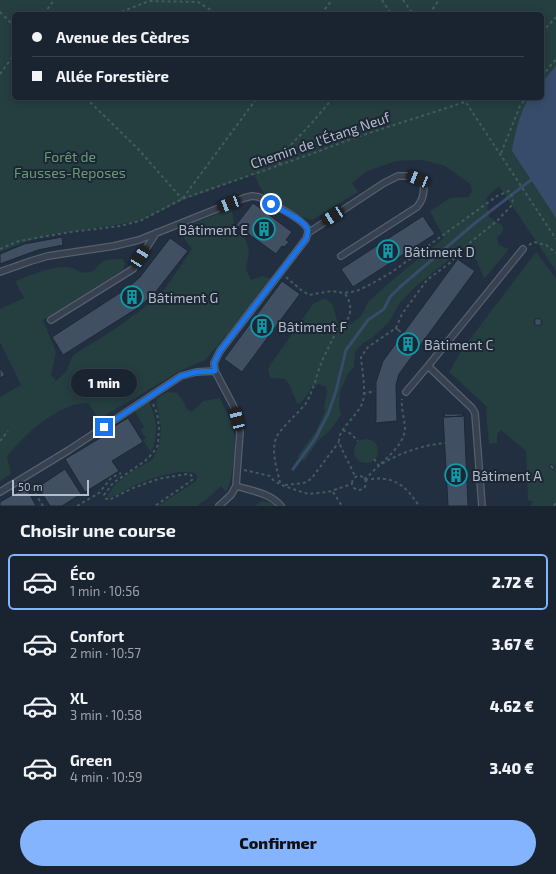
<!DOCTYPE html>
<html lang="fr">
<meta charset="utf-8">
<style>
body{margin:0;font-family:"Exo 2",sans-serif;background:#232b38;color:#f1f3f6;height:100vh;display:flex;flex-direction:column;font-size:15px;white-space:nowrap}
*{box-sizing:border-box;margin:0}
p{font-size:13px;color:#9fa4ab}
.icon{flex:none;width:22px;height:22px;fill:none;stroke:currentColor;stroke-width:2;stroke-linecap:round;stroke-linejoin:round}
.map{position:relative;height:506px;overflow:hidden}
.panel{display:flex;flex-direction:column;background:#1a2330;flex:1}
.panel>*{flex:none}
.top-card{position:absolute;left:12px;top:12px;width:532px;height:88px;border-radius:6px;box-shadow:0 2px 10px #0003,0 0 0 1px #38404c;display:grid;align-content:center;height:88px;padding:0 20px;background:#1a2330}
.scale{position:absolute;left:12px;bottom:10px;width:77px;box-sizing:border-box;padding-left:4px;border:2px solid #b3bcca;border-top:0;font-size:11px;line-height:14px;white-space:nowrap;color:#b3bcca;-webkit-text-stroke:3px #1c2634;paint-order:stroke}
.end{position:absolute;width:18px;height:18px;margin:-9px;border:5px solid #1a73e8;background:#fff;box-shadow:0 0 0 2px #fff}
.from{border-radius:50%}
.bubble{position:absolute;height:28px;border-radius:14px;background:#1a2330;box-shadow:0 2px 10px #0003,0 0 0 1px #38404c;font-size:13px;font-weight:800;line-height:28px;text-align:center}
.car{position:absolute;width:12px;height:24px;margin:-12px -6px;border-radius:5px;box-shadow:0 0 3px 1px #0007;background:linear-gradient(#222 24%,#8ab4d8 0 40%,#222 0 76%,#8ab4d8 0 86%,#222 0)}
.top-card b{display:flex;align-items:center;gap:14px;height:38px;font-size:15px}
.top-card b+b{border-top:1px solid #38404c}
.top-card i{width:10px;height:10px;background:#f1f3f6}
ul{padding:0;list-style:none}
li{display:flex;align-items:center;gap:12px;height:56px;margin:0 8px 6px;padding:0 12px;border:2px solid transparent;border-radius:6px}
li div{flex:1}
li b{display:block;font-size:15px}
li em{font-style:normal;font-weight:800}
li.on{border-color:#84b4fe}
li>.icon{width:36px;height:36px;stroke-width:1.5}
h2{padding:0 20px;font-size:18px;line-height:48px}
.action{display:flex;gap:8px;margin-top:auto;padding:8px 20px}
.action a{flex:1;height:46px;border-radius:24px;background:#84b4fe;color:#111;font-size:16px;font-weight:800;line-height:46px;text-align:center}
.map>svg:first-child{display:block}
</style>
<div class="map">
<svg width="556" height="506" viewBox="0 0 556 506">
<rect width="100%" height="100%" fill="#222f40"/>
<path fill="#253e40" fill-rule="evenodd" d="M0 0H556V271L499 186 486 198 489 217 503 226V231L497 238 499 245 509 249 485 278C481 274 481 270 478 264 475 256 467 251 459 248L450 259 415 287 400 303 389 322 372 338 363 343 355 352 354 367 348 374 340 392 339 404 341 415 332 428 318 441 304 461 297 457 316 431 325 411 324 406 327 392 326 387 319 384 312 386 308 394 300 404 297 403 289 384 285 379 270 378 268 368 313 304 325 298 332 304 338 323 351 324 360 317 369 301 391 281 444 238 430 211 450 198 468 197 472 191 470 184 445 166 422 160 396 161 367 171 352 183 358 192 312 220C302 218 276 206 269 199 262 192 258 183 254 174L186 199 140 221 51 235 25 242 0 252ZM14 14H542V98H14Z
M232 208 235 231 245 239 249 250 246 270 251 280 262 276 271 279 230 331 205 360 180 371 99 419 88 403C83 404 77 404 73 405 47 414 24 436 7 456L11 474 0 481V397L21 385 0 342V309L24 298 15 281C32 275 49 267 67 267 75 267 78 275 90 272 96 270 96 268 100 264 105 258 116 259 123 259L125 264 123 270 43 320 56 352 51 375 56 381 66 372 73 355 115 329 160 296 192 249 178 230Z
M536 252 556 278V506H530L533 502 528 500 526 451 501 430 497 434V443L489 444 486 410 487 407 449 372 461 351Z
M167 392 177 393 183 401 188 410 192 412 203 401 220 398C224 408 230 417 233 427 237 440 233 482 226 492L221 486 208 498 197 506H158L196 481 197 477 195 473C174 469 150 479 131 487 124 491 116 496 108 498V495L115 484 129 473 153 459 157 451 160 441 161 429 156 399Z
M149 402C157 418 159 437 151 453L143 440 146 438 140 430 144 427 135 411Z
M354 451a12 12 0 1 1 24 0a12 12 0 1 1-24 0Z
M262 501 276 504 277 506H255Z"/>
<path fill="#374c6a" d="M556 66V218L512 151C514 137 521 109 529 98H542V82Z"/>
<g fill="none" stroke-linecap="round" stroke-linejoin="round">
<path stroke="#374c6a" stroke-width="3" d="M293 469 315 439 328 414 336 391 346 350 368 320 384 309 390 297 400 287 475 223 531 180"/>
</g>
<path fill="#414f62" stroke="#1e2836" d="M253 203 292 232 286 240 289 242 284 247 282 246 276 254 236 225Z
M423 216 435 234 353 287 341 269Z
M62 237 63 245 38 250 0 264V254L24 244Z
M170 238 188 251 154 294 136 309 63 355 52 337 129 287 140 277Z
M456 258 475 271 399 374 396 385 397 421 375 423V421H376V382L383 361 457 260 456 259Z
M282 281 300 294 242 372 224 359Z
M534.5 322a3.5 3.5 0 1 1 7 0a3.5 3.5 0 1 1-7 0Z
M0 368 5 375 0 378Z
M464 413 468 506H448L443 415 444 414V417L463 416Z
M444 414H463V416L444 417Z
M128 418 143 442 112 461 119 471 85 492 65 459 102 437 101 434Z
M551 464 555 467 553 470 549 467Z
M65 469 81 494 62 506H50L38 487Z
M26 487 36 506H0V502Z"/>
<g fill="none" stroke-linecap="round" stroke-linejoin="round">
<g stroke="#555f6d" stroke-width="8">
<path id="lane" d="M308 233 384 183 398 176H410L418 179 423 182C425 192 423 200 417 207L341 256
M0 272 31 261 48 256 114 246 139 240 244 198 252 196 259 197C269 202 305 220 308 230 308 234 307 236 306 239L220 351 214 363 215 371 234 407 240 432 236 486 231 495 219 506
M51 320 133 269 156 233
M406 392 428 366
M236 486C252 491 270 493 281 506
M0 492 69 450 181 376 196 372 215 371
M482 506 475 413 472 408 428 366 523 249"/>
</g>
<path stroke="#435b5d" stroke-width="2" stroke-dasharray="3 3" stroke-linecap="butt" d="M382 0 391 14
M403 0 413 14
M0 12 14 26
M44 14 54 0
M116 14 149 1 198 2 217 14
M321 14 332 0
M429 14 439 0
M542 32 556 17
M0 74 14 55
M542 76 556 59
M86 98 140 151 182 199
M457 98 464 101
M463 98 556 239
M501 153 520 106 526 98
M279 165 283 153 310 125 333 98
M183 198 257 98
M529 245 534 242 546 245 556 253
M0 249 19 241 71 232 120 226 140 221 182 199 314 153 354 138 465 102 472 98
M286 277 301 290 309 295 331 291 344 293 357 291 373 283 392 272 497 196 509 191 513 198 512 205 497 221 462 249 451 262 427 280 402 314 396 328 368 347 361 357C362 371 366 387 363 401 359 415 339 428 339 440 340 449 352 467 355 477
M398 330 396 328 403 334
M363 394 375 391
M153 404 157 413 159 427 158 445 153 453 145 461 113 483 104 495 105 498 109 500 133 488 158 479 187 474 191 475 193 479 188 483 155 506
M343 430 351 434 358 441
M0 441 8 431
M374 459 379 466C389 455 405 444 405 427 404 418 401 408 402 399
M244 470 270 476 274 481 284 486 308 494 328 492 352 484
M352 483a7 7 0 1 1 14 0a7 7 0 1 1-14 0Z
M364 479C370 476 374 469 380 465 399 453 423 445 445 443
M365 480C392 475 404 483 419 506
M29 483 43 506
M280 483C277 468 271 453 276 438 280 428 299 413 306 403 313 391 316 378 320 366 324 356 329 347 333 338 338 329 349 322 350 312 351 305 349 298 344 293
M285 485 304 483 311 479 339 442
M333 492 342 506
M77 506 99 493 111 478 121 473
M554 506 556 502"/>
<use href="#lane" stroke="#37414f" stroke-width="5.5"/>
</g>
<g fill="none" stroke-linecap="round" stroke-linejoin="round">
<path stroke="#1a73e8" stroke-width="5" d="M104 427 181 376 196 372 215 371 214 363 220 351 306 239C307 236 308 233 308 230 305 220 280 209 271 204"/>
</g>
<defs>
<g id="building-ring" transform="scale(1.15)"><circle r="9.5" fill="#1c2634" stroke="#0f9aa8" stroke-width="1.5"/><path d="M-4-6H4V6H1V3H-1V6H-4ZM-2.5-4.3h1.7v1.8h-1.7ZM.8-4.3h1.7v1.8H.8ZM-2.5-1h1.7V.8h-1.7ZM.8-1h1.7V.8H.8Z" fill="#0f9aa8"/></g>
</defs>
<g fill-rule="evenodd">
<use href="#building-ring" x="264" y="229"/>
<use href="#building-ring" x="388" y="251"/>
<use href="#building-ring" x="132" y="297"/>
<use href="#building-ring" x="262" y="326"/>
<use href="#building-ring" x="408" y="344"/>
<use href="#building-ring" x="456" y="475"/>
</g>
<g text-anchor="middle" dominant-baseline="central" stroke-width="4" stroke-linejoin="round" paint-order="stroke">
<g font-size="14" fill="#b3bcca" stroke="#1c2634">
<text transform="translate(320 140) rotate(-19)">Chemin de l'Étang Neuf</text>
</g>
<g font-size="14" fill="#689d74" stroke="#1c2634">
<text x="70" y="156">Forêt de<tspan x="70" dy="16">Fausses-Reposes</tspan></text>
</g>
<g font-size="14" fill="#b3bcca" stroke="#1c2634" text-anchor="start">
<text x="248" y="229" text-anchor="end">Bâtiment E</text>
<text x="404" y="251">Bâtiment D</text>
<text x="148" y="297">Bâtiment G</text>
<text x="278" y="326">Bâtiment F</text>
<text x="424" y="344">Bâtiment C</text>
<text x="472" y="475">Bâtiment A</text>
</g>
</g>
</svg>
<div class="scale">50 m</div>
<i class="end from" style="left:271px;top:204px"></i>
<i class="end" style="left:104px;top:427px"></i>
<div class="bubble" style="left:71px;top:369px;width:66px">1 min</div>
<i class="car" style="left:418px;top:179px;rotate:292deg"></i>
<i class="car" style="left:229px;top:204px;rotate:249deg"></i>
<i class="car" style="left:333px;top:216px;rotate:237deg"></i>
<i class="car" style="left:140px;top:257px;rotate:33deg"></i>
<i class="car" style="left:237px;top:419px;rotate:346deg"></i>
<div class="top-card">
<b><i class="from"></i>Avenue des Cèdres</b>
<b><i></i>Allée Forestière</b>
</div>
</div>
<section class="panel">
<h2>Choisir une course</h2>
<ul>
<li class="on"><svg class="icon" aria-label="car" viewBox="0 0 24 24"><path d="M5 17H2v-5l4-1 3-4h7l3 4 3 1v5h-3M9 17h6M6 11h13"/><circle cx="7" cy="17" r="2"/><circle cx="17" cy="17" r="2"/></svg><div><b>Éco</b><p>1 min · 10:56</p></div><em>2.72 €</em></li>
<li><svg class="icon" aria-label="car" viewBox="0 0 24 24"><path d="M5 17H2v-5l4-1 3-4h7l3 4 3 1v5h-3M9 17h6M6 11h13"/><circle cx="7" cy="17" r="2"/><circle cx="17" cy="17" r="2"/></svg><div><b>Confort</b><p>2 min · 10:57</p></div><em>3.67 €</em></li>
<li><svg class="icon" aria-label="car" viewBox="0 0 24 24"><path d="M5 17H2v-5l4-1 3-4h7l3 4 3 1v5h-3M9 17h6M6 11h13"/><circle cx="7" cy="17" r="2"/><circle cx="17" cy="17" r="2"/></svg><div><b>XL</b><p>3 min · 10:58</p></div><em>4.62 €</em></li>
<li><svg class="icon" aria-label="car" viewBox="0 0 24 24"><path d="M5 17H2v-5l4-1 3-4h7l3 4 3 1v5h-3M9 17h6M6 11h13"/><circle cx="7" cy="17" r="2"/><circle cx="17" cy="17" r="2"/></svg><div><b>Green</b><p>4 min · 10:59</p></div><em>3.40 €</em></li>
</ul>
<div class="action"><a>Confirmer</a></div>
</section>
